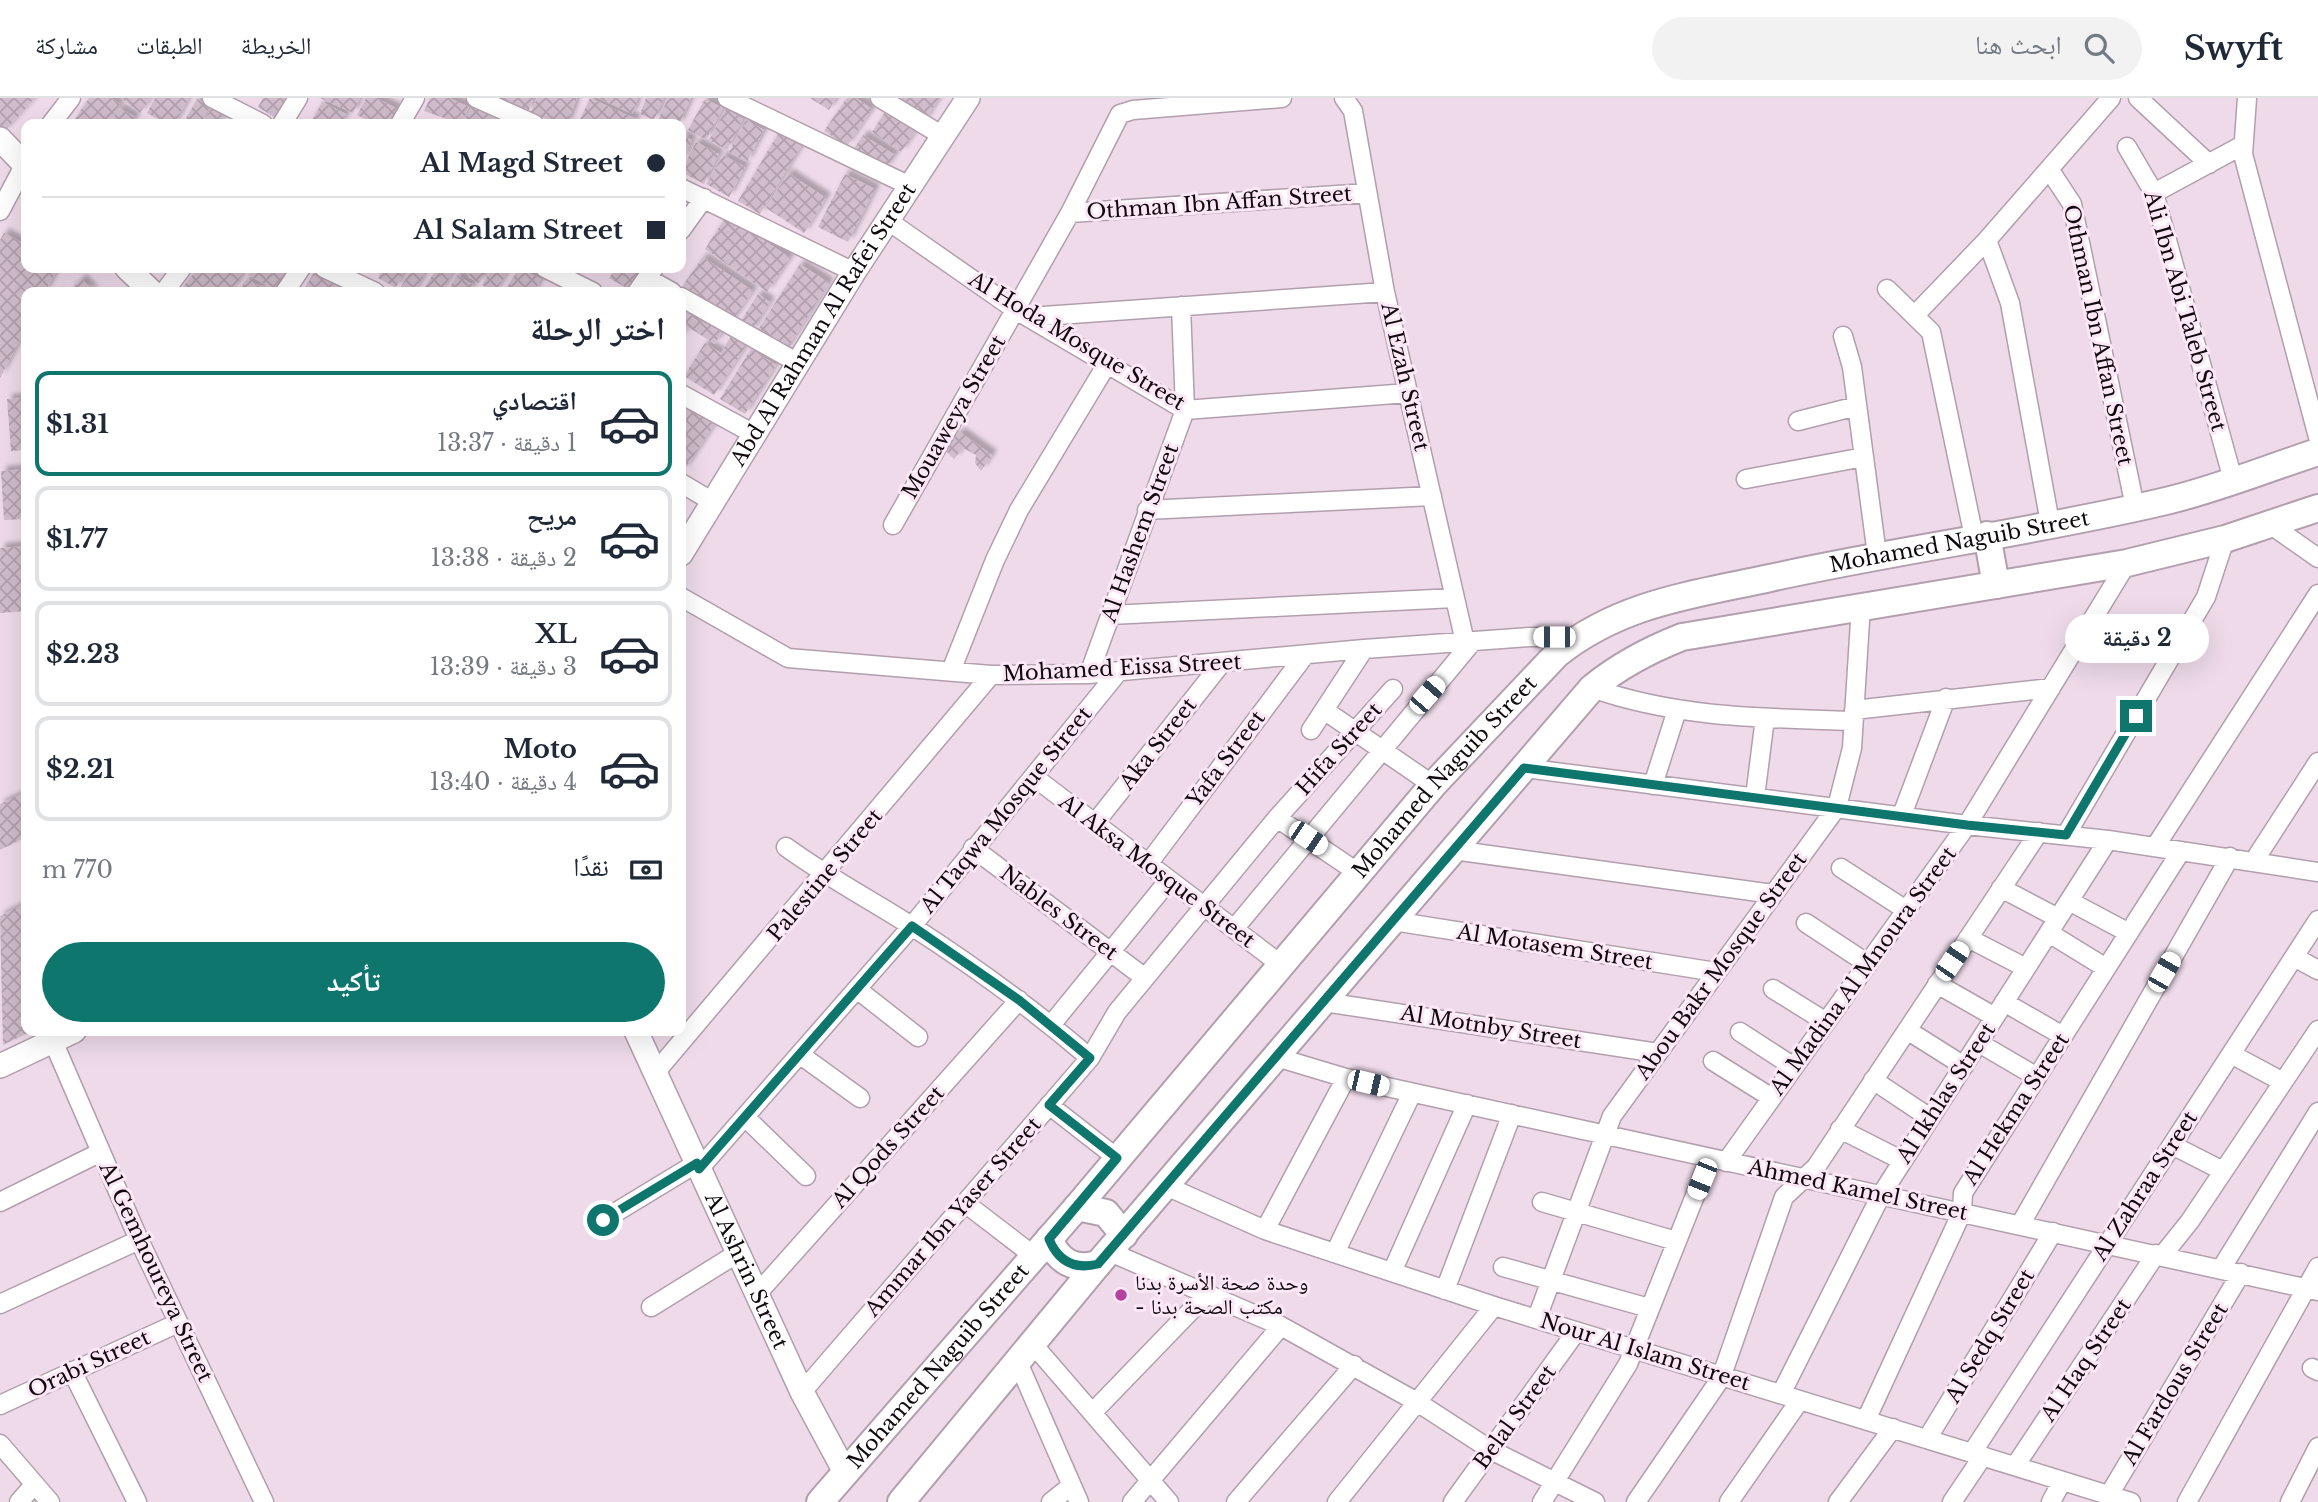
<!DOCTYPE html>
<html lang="ar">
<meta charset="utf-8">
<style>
body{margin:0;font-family:"Libre Baskerville","Noto Naskh Arabic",serif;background:#f2f2f3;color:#1f2937;direction:rtl;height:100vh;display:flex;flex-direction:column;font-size:26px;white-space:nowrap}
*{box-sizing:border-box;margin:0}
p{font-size:23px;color:#747a83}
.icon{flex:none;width:38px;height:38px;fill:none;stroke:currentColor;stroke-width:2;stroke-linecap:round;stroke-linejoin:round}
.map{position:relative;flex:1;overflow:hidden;direction:ltr}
.drawer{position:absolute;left:21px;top:189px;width:665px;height:749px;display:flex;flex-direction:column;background:#fff;border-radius:14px;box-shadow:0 7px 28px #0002;direction:rtl}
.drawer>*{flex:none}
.top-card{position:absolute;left:21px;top:21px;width:665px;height:154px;border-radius:14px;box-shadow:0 7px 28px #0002;direction:rtl;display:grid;align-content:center;height:154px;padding:0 21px;background:#fff}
.end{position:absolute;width:32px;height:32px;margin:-16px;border:9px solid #0f766e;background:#fff;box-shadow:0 0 0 4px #fff}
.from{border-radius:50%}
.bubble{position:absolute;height:49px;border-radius:24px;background:#fff;box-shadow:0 7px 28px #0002;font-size:23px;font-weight:700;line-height:49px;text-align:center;direction:rtl}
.car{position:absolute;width:21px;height:42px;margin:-21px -10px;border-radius:9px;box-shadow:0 0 5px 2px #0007;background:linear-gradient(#fff 24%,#345 0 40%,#fff 0 76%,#345 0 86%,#fff 0)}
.top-card b{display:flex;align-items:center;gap:24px;height:66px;font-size:26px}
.top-card b+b{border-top:2px solid #e0e1e3}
.top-card i{width:18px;height:18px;background:#1f2937}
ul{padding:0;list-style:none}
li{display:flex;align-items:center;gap:21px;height:105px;margin:0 14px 10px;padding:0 7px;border:4px solid #e0e1e3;border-radius:14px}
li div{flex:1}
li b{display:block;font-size:26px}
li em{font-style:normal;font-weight:700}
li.selected{border-color:#0f766e}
li>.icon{width:63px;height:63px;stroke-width:1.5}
h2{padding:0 21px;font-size:32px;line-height:84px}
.pay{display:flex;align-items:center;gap:18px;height:77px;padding:0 21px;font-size:26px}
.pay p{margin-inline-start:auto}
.primary-button{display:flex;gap:14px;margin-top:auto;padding:14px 21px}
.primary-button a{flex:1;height:80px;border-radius:42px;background:#0f766e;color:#fff;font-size:28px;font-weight:700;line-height:80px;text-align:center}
header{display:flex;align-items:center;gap:42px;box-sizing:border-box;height:98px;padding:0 35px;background:#fff;border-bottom:2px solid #e0e1e3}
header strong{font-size:33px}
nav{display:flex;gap:38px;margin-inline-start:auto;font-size:24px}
.search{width:490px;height:63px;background:#f2f2f3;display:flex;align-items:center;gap:18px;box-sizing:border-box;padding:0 24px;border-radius:38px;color:#747a83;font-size:26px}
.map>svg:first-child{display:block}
</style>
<header>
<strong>Swyft</strong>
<div class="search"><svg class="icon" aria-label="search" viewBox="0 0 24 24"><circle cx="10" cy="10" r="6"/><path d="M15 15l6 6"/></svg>ابحث هنا</div>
<nav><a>الخريطة</a><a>الطبقات</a><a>مشاركة</a></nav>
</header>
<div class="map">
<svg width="2318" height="1404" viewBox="0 0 2318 1404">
<defs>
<pattern id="building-cross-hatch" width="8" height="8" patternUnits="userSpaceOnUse" patternTransform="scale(1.75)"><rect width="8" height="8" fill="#d0bcca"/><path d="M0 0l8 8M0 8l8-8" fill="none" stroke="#b2a0ac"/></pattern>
<filter id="shadow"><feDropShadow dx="5" dy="-5" stdDeviation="2" flood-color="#0004"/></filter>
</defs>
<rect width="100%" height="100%" fill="#eedae9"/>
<path fill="url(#building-cross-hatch)" filter="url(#shadow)" d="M0 0H35L4 34 0 30Z
M89 0H111L120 6 106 26H83L75 21Z
M121 0H150L140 15Z
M155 0H189L174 26H167L147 15Z
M263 0H289L282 24 258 9Z
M320 0H360L353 15Z
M366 0H376L398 11 390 26H374L357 17Z
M430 0H449L469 9 461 26 424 13Z
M499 0H534L528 14Z
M537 0H577L567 26H556L531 14Z
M590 0 636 21 634 26H578Z
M598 0H638L632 16Z
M646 0H664L654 22 640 16Z
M668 0H691L679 26 658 22Z
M810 0H836L829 12Z
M847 0H856L872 11 847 48 824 33Z
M895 0H939L924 24Z
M197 1 210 8 200 26H183Z
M705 1 723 10 706 42 688 32Z
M322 4 346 16 341 26H310Z
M472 8 506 26H462Z
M212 9 225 17 219 26H202Z
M119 10 135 19 132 26H110Z
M726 11 743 21 727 52 709 42Z
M885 14 915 34 901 54 872 34Z
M746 22 764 32 747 64 729 54Z
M779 34 801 48 760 116 738 103Z
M681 37 692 42 681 66Z
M863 37 895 57 885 71 852 54Z
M696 44 719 56 704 86 681 74Z
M723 57 745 69 729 99 706 86Z
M788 75 826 100 804 135 766 110Z
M845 76 875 91 848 144 818 129Z
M727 117 790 160 767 194 705 151Z
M4 135 26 147V170H58L45 194H26V230L0 280V142Z
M703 159 753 193 731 225 681 190Z
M800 166 829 185 783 257 754 238Z
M198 170H231L243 176 231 194H179Z
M252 170H295L280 194 248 177Z
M317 170 348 189 344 194H302Z
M383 170H406L396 190 378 180Z
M412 170H428L414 194H404L399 192Z
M437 170 452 176 441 194H422Z
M473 170H489L479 185 468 179Z
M493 170H510L495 194 482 187Z
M519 170 541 181 534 194H504Z
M616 170H643L630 192 609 180Z
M457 177 473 187 469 194H447Z
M82 181 94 194H68Z
M247 181 268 194H238Z
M758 196 770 204 751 234 739 226Z
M681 205 723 232 715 246 688 229 681 241Z
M732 237 747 246 714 297 684 278 705 245 721 255Z
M751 251 776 267 745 316 720 301Z
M26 299V352L11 353 7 301Z
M689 305 716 324 683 374 681 317Z
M960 334 992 357 981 373 975 365 976 357 963 350 954 361 943 350Z
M26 371V421L4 422 1 373Z
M26 448V513L0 515V450Z
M26 694V739L0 752V706Z
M26 805V933H32L3 947 0 818Z"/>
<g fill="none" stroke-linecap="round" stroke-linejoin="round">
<g stroke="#b29fad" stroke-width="21">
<path id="minor" d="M212 0 263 26
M476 0 534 26
M727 0 910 88
M880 0 943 38
M1344 0 1353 13 1385 194 1465 544
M2138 0 2209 66
M2247 0 2243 56 2318 339
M51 26 71 0
M282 26 298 0
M400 26 415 0
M2127 49 2154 95 2233 382
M2049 71 2072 106 2135 409
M681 90 854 174
M2154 95 2243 47
M0 113 26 64
M1070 115 1367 95
M887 122 1016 212 1185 312 1408 295
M681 132 704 100
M1987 142 2010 205 2050 425
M324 170 375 194
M545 170 593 194
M647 180 672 194
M1887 191 1931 234 1974 439
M164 194 182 170
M285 194 301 170
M637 194 654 170
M681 199 798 265
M1915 217 1987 142 2111 0
M1029 219 1385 194
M1843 238 1852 269 1877 457
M681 296 754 336
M1798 323 1857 308
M1746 381 1864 359
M681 385 713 404
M1147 412 1432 398
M893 427 1070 115 1120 16 1133 12 1282 0
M2271 427 2318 460
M681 499 788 560 991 577 1089 576 1364 551 1529 539H1579
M1110 517 1455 500
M951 573 995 462 1019 412 1107 266
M1089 576 1185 312 1181 208
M1592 590C1677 620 1764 620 1853 623
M1324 612 1433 687
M1854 612 2051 590
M1311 632 1364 551
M1524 670 1967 727 2108 742 2318 774
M1034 679 1280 866
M1653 687 1677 612
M1755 699 1765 620
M1902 717 1946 600
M1277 720 1357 774
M1095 725 1221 566
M2066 737 2206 499 2225 441
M786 749C827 779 871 802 913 829 975 869 1034 912 1090 960
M2155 749 2318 496
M973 750 1145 880
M1453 752 1773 796
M2254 763 2318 664
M1148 766 1305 557
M1841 770 1906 812
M2001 790 2058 820
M2069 803 2129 835
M1393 823 1716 874
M1806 825 1868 866
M1234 831 1473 543
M2049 835 2106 870
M1968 840 2026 870
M2294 859 2318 872
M1937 886 1995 919
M1773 891 1826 924
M858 892 918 939
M1324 904 1658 955
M2004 904 2063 938
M1051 927 1169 782
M1907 932 1964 968
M1740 934 1794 969
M53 943 139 1142 264 1404
M1979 945 2037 979
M2231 956 2283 984
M802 958 860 1000
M1276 959 1346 980 2318 1193
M1713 963 1772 1000
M655 975 991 577
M1873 982 1930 1020
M1049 1007 1117 1060
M745 1019 806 1078
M1840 1031 1903 1063
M2172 1047 2223 1073
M1726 1064 1967 727 2127 465
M699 1071 912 828 1119 573
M1166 1088 1265 1132 1494 1208 2131 1404
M0 1104 101 1054
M1542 1104 1676 1143
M965 1105 1034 1158
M603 1122 697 1065
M2020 1127 2230 759
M1265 1132 1346 980
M1110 1154 1281 1228 1417 1304 1491 1352 1595 1404
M1335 1155 1412 995
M2162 1158 2190 1123 2318 932
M1503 1169 1649 1210
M2221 1171 2318 1014
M1392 1174 1467 1006
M1445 1192 1512 1016
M757 1196 1019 902
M0 1206 139 1142
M651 1209 738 1155
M1537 1220 1612 1018 1837 709 1852 650 1861 507
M1032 1245 1169 1404
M1017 1262 1079 1404
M2312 1270 2318 1273
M72 1273 137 1404
M802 1294 1090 960 1117 914 1277 720 1393 591
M1781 1296 1881 1097 2108 742
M0 1307 178 1225
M1093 1314 1208 1195
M1866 1322 1962 1114 1963 1095 2181 753
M1927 1341 2053 1134
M0 1346 50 1404
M1972 1355 2318 822
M2015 1368 2156 1156
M2109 1397 2241 1175
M19 1404 34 1387
M1051 1404 1071 1388
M1132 1404 1281 1228
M1236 1404 1354 1267
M1337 1404 1494 1208
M1453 1404 1576 1234
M1542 1404 1628 1266 1710 1060
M1636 1404 1721 1280 1784 1099 1816 1069 2039 734
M1729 1404 1800 1302
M1838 1404 1893 1330
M1952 1404 1983 1358
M2051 1404 2062 1383
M2187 1404 2318 1169
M2290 1404 2318 1349"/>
</g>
<g stroke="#b29fad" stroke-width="26">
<g id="tertiary">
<path d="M0 41 26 68"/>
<path d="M127 170 152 194"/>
<path id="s1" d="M681 456 854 174 968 0"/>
<path id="s2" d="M636 933 802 1294 845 1374"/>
<path d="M0 968 74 933"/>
</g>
</g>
<g stroke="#b29fad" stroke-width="30">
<g id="secondary">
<path d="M1987 437 1996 487"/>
<path d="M1077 1109 1106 1115 1124 1137"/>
<path d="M1049 1141C1058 1163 1074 1173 1098 1166"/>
<path id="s3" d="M820 1404 1077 1109 1433 687 1557 556C1621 505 1692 497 1770 480 1901 451 2035 434 2166 403 2217 391 2268 370 2318 354"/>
<path d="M901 1404 1098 1166 1592 590C1620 567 1649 552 1682 539L2127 465 2225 441 2318 410"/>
</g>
</g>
<use href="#minor" stroke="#fff" stroke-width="18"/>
<use href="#tertiary" stroke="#fff" stroke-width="23"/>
<use href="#secondary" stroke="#fff" stroke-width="26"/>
</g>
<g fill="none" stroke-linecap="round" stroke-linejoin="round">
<path stroke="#0f766e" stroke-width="9" d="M603 1122 697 1065 699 1071 912 828 1019 902 1090 960 1049 1007 1117 1060 1049 1141C1058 1163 1074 1172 1098 1166L1524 670 1967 727 2066 737 2136 618"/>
</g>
<circle fill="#b3439f" stroke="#fce7f6" stroke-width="2.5" cx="1121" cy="1197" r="7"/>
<g text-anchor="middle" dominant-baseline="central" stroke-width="6" stroke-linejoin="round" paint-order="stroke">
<g font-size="21" fill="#100a0e" stroke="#fce7f6">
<text transform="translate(1219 105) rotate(-4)">Othman Ibn Affan Street</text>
<text transform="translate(2185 213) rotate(74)">Ali Ibn Abi Taleb Street</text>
<text stroke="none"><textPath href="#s1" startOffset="270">Abd Al Rahman Al Rafei Street</textPath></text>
<text transform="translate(2098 237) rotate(78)">Othman Ibn Affan Street</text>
<text transform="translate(1077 243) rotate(31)">Al Hoda Mosque Street</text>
<text transform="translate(1405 279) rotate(77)">Al Ezah Street</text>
<text transform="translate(954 319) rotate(-60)">Mouaweya Street</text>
<text transform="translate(1140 435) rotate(-70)">Al Hashem Street</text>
<text stroke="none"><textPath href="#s3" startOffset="1545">Mohamed Naguib Street</textPath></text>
<text transform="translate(1122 570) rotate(-3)">Mohamed Eissa Street</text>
<text transform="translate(1158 646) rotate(-52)">Aka Street</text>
<text transform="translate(1339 651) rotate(-48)">Hifa Street</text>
<text transform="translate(1226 661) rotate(-53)">Yafa Street</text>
<text stroke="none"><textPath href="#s3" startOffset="957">Mohamed Naguib Street</textPath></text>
<text transform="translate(1006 712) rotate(-51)">Al Taqwa Mosque Street</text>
<text transform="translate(1157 773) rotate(37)">Al Aksa Mosque Street</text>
<text transform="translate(825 777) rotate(-50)">Palestine Street</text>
<text transform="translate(1059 815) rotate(37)">Nables Street</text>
<text transform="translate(1555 849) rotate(9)">Al Motasem Street</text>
<text transform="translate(1721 868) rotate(-54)">Abou Bakr Mosque Street</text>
<text transform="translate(1863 873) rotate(-54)">Al Madina Al Mnoura Street</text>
<text transform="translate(1491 929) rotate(9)">Al Motnby Street</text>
<text transform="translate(1946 995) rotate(-57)">Al Ikhlas Street</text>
<text transform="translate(2016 1011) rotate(-57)">Al Hekma Street</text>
<text transform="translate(888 1049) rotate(-48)">Al Qods Street</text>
<text transform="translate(2145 1088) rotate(-57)">Al Zahraa Street</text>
<text transform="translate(1858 1092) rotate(12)">Ahmed Kamel Street</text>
<text transform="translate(953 1119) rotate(-49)">Ammar Ibn Yaser Street</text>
<text transform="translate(156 1174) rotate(65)">Al Gemhoureya Street</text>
<text stroke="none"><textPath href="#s2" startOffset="264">Al Ashrin Street</textPath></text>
<text transform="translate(1990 1238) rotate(-59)">Al Sedq Street</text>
<text transform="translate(1645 1254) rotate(17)">Nour Al Islam Street</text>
<text transform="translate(2086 1262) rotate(-56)">Al Haq Street</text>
<text transform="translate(89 1266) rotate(-25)">Orabi Street</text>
<text stroke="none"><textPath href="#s3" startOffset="180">Mohamed Naguib Street</textPath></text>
<text transform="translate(2175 1286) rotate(-59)">Al Fardous Street</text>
<text transform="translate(1515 1319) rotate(-54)">Belal Street</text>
</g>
<g font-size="21" fill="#100a0e" stroke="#fce7f6" text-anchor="start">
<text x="1135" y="1185">وحدة صحة الأسرة بدنا<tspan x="1135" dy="24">- مكتب الصحة بدنا</tspan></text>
</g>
</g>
</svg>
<i class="end from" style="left:603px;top:1122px"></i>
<i class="end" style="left:2136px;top:618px"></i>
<div class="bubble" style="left:2065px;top:516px;width:144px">2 دقيقة</div>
<i class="car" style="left:1554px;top:539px;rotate:270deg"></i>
<i class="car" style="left:1427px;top:597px;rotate:41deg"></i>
<i class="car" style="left:1308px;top:740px;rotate:124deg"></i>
<i class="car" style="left:1952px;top:863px;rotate:34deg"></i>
<i class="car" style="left:2164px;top:874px;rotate:30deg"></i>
<i class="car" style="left:1368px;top:985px;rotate:103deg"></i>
<i class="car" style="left:1702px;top:1081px;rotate:202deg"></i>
<div class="top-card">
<b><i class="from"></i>Al Magd Street</b>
<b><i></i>Al Salam Street</b>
</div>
<section class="drawer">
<h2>اختر الرحلة</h2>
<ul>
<li class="selected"><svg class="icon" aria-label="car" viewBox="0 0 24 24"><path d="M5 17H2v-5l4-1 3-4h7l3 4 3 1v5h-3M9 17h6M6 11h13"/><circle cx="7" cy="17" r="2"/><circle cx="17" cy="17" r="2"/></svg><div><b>اقتصادي</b><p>1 دقيقة · 13:37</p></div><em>$1.31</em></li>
<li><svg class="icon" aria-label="car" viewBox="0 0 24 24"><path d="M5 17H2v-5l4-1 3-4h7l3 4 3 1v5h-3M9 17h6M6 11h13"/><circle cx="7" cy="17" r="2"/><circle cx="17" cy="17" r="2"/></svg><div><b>مريح</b><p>2 دقيقة · 13:38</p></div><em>$1.77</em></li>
<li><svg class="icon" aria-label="car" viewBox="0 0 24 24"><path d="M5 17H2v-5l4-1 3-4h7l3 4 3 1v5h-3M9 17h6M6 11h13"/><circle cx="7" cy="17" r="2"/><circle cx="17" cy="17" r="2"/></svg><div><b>XL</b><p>3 دقيقة · 13:39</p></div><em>$2.23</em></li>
<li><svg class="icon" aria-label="car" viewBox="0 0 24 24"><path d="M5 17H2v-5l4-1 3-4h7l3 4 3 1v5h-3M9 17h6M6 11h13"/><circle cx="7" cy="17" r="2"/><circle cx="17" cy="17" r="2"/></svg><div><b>Moto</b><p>4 دقيقة · 13:40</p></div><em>$2.21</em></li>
</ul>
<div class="pay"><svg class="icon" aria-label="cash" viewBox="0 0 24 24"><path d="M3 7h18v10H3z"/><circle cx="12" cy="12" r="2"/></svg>نقدًا<p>770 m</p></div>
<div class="primary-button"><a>تأكيد</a></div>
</section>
</div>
